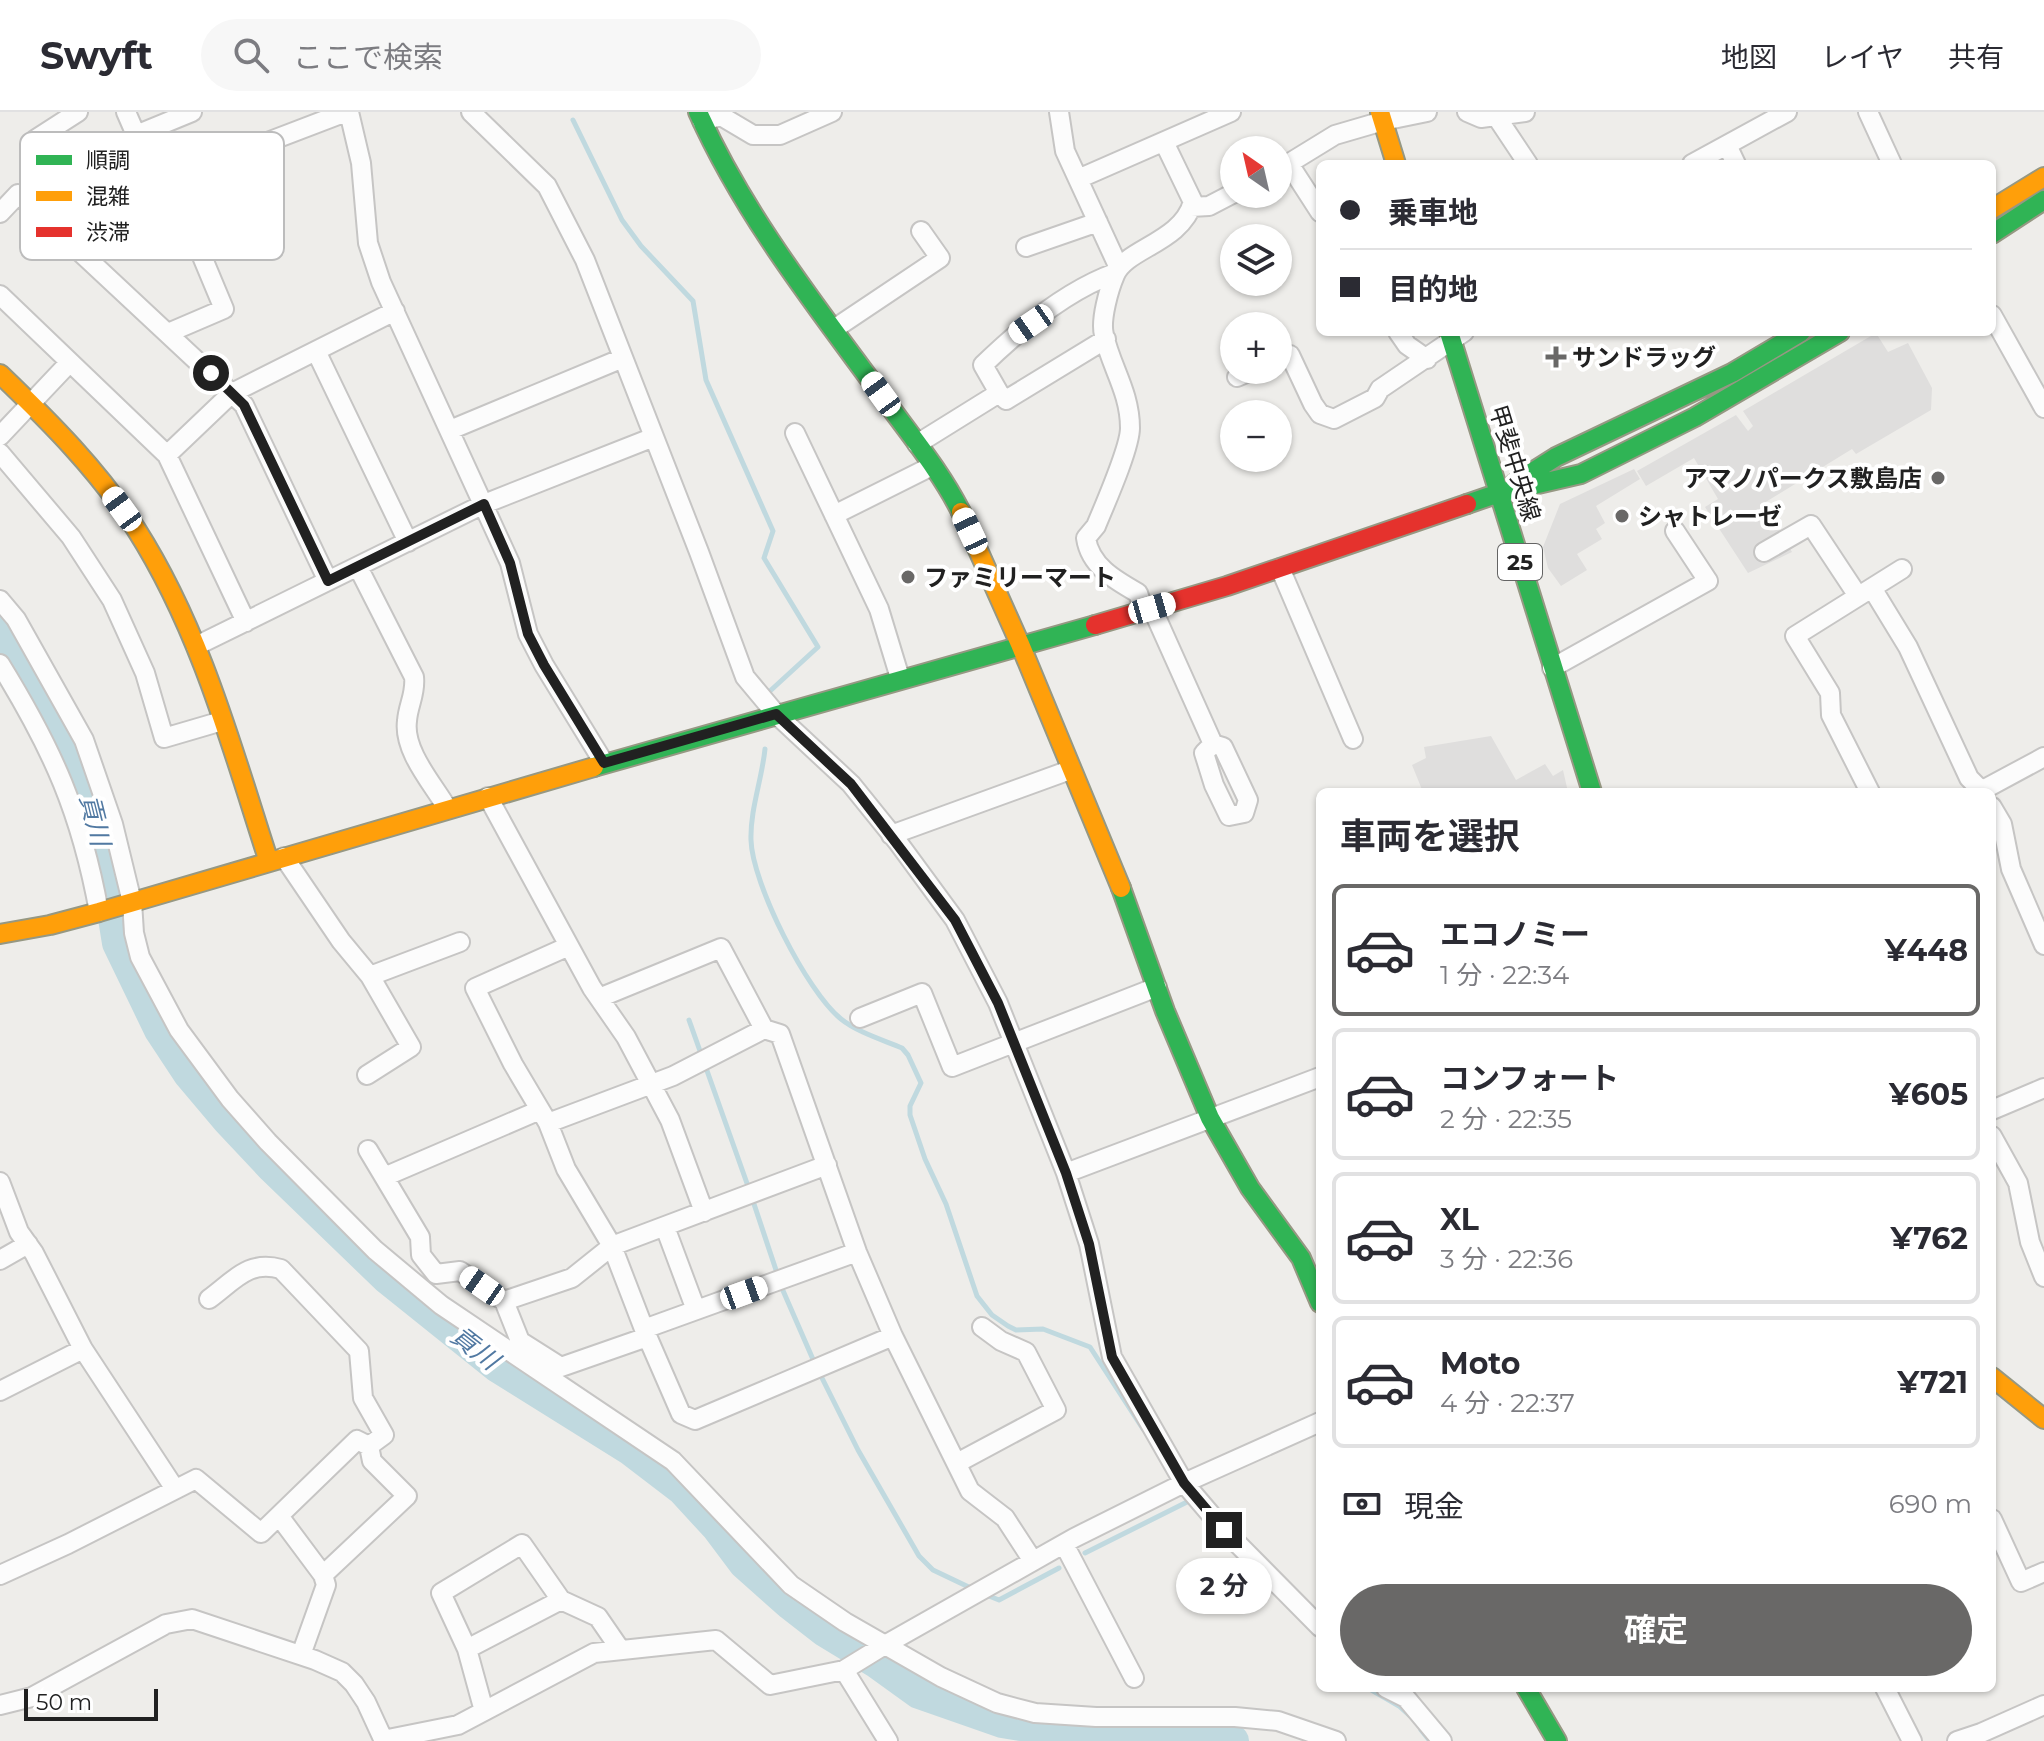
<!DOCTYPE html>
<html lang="ja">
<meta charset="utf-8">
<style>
body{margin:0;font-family:Montserrat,"Noto Sans JP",sans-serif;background:#f7f7f7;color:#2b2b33;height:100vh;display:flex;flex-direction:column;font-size:30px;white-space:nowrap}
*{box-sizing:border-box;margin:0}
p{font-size:26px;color:#7c7c81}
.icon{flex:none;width:44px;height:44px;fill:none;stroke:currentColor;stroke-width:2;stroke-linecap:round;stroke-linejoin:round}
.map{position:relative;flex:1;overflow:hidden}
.details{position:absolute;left:1316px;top:676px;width:680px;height:904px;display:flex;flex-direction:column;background:#fff;border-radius:12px;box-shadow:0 2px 6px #0004}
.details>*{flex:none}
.guide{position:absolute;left:1316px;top:48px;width:680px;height:176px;border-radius:12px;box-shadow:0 2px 6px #0004;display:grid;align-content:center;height:176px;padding:0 24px;background:#fff}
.needle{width:52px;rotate:326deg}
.fabs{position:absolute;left:1220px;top:24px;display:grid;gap:16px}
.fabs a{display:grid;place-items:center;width:72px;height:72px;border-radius:50%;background:#fff;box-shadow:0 2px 6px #0004;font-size:40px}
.scale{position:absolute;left:24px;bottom:20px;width:134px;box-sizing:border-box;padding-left:8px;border:4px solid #212121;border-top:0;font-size:22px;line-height:28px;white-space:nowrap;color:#212121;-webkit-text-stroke:6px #fff;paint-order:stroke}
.end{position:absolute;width:36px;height:36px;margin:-18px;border:10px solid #212121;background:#fff;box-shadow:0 0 0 4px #fff}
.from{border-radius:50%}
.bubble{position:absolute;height:56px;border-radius:28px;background:#fff;box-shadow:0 2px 6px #0004;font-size:26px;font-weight:700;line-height:56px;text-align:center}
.car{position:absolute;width:24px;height:48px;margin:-24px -12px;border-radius:10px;box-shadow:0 0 6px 2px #0007;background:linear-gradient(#fff 24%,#345 0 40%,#fff 0 76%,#345 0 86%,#fff 0)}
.guide b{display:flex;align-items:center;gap:28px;height:76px;font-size:30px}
.guide b+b{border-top:2px solid #e1e1e2}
.guide i{width:20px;height:20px;background:#2b2b33}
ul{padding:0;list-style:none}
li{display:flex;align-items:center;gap:24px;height:132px;margin:0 16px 12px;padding:0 8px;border:4px solid #e1e1e2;border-radius:12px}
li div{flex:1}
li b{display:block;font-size:30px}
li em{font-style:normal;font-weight:700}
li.on{border-color:#696867}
li>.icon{width:72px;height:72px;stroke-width:1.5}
h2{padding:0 24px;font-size:36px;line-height:96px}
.pay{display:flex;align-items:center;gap:20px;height:88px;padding:0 24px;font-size:30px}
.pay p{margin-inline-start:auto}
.action{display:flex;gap:16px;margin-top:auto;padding:16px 24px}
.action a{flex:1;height:92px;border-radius:48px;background:#696867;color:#fff;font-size:32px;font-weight:700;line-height:92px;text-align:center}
header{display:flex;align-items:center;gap:48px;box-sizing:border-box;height:112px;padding:0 40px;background:#fff;border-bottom:2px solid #e1e1e2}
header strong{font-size:38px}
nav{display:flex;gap:44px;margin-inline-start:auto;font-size:28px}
.search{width:560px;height:72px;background:#f7f7f7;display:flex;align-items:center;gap:20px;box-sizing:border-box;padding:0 28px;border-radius:44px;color:#7c7c81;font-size:30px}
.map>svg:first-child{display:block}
</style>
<header>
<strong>Swyft</strong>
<div class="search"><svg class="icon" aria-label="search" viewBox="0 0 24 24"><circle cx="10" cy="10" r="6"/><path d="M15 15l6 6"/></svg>ここで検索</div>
<nav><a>地図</a><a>レイヤ</a><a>共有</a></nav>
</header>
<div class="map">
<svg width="2044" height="1629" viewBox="0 0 2044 1629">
<rect width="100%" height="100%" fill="#eeedea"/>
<path fill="#dfdedd" d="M1876 221 1888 240 1908 231 1932 276 1931 298 1856 342 1852 337 1764 391 1792 440 1748 461 1705 395 1718 387 1694 346 1646 374 1637 359 1736 303 1748 319 1753 314 1743 299Z
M1634 357 1640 367 1596 394 1605 411 1596 417 1602 427 1577 442 1587 458 1561 474 1548 456 1543 435 1560 392Z
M1491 624 1516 668 1545 652 1553 664 1563 658 1568 680H1423L1412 653 1426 646 1424 635Z"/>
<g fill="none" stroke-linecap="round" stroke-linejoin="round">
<path stroke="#c0d9df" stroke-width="5" d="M573 8 622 108 641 134 693 189 706 268 773 419 764 446 818 535 770 579
M765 637C762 667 750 698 751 728 752 771 807 880 841 907 857 920 883 928 902 936L908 943 921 971 910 994V1003L925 1047 946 1092 977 1184 992 1203 1008 1214 1016 1218 1043 1217 1090 1235 1143 1317
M689 908 749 1077
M752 1086 778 1164
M781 1174 815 1252
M820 1262 858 1338 919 1444 933 1458 975 1478
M1085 1441 1189 1389
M984 1482 999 1488 1059 1456
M1368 1576 1399 1594 1410 1604
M1421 1618 1430 1629"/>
<path stroke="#c0d9df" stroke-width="32" d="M0 518 41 582 70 634 96 695 118 831 160 918 189 962 227 1007 272 1055 387 1166 498 1255 631 1338 682 1377 717 1415 744 1451 789 1491 825 1519 876 1550 919 1581 1002 1610 1091 1624H1204L1233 1629"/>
<g stroke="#c6c5c4" stroke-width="22">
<path id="street" d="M78 0 36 27 102 115 156 79 196 130 224 197 168 221
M126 0 136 23 192 0
M349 0 361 51 368 131 381 170 510 451 528 522 544 553 604 651
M471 0 547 74 585 148 699 440 745 565 776 602 851 672 897 729 955 808 998 891 1066 1061 1089 1132 1112 1245 1184 1371 1224 1418 1320 1515
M1059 0 1065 39 1119 156
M1467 0 1481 6 1525 0
M1868 0 1892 52
M1496 4 1528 52
M702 9 721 4 753 23H780L832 0
M1727 33 1736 52
M210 52 346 0
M1289 52 1320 100
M1692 52 1787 0
M1278 58 1335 23 1383 9 1427 0
M1078 67 1231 0
M1191 95 1209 94 1234 81
M0 101 18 82 244 293 328 469
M1026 135 1098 110
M0 183 167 343 246 510
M1992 203 2044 296
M834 217 940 146 921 119
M1398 220 1407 233 1427 247
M316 239 408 430
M1278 248 1290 243 1313 292 1320 302 1334 307 1375 286 1380 277 1464 220
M1237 265 1253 258
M999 281 983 253C1019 218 1068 178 1115 161
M450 318 623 246
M795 321 879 497 900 566
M0 324 70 250
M917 332 999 281 1006 288 1106 227
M0 341 71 425 112 488 145 561 164 626 222 609
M167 343 232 281 395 199
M834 403 932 354
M1764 440 1811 413 1858 484
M358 455 414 565C416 582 408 593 407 609 403 639 433 672 447 696
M1280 456 1353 627
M1872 476 1908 535 1969 666 1983 680
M0 488 16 507 84 628 113 712 132 790 134 821 140 845 179 918 230 987 268 1030 375 1138 441 1193 673 1349 791 1473 845 1510 941 1565 997 1591 1035 1601 1096 1605H1235L1278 1609 1336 1629
M1152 496 1213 632 1223 635 1248 688 1244 701 1229 704 1214 673 1204 641 1213 632
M1144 499 1138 481C1115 468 1090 454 1086 426L1096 414C1105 392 1130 336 1130 316 1130 280 1111 255 1104 223 1100 208 1109 177 1115 163 1126 136 1181 131 1193 90L1164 30
M196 534 484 392 654 325
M0 552C53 638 81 701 99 800
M1552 556 1708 469 1675 419
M1870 680 1831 603 1830 581 1795 524 1902 457
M1979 680 2044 645
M488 685 592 876 626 925 670 1008 704 1100
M1992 695 2002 712 2011 757 2044 833
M891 723 1070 658
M284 745 341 829 370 864 411 935 367 963
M569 834 475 876 513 952 548 1011 566 1057 612 1134 644 1217 681 1302 695 1308 893 1224
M370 864 460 830
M599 886 721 836 764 917
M860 906 922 881 952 955 1157 875
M1992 998 2044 976
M548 1011 673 964 764 917 780 922 857 1140 893 1224 970 1379 1005 1406 1033 1449
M1992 1024 2018 1071 2030 1130 2044 1165
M368 1038 420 1125 421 1143 436 1162 460 1159 504 1189
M1066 1061 1320 965
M384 1065 540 998
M0 1070 19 1120 34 1141 83 1237 175 1377
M665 1115 696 1198
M0 1148 28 1132
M209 1187C235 1168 248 1148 281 1157L359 1239 363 1286 384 1323 369 1334
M644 1217 857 1140
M647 1225 561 1255 520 1229 504 1189 572 1166 612 1134 827 1053
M0 1279 83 1237
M957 1351 1056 1298 1026 1240 1001 1229 982 1215
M279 1404 323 1463 326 1473 301 1543
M1992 1407 2021 1470 2044 1460
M1064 1432 1134 1566
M0 1463 68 1432 196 1367 261 1421 357 1328 369 1334 372 1349 407 1384 323 1463
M467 1537 561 1488
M844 1558 888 1629
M1386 1576 1406 1586 1442 1629
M1885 1576 1912 1629
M0 1593 32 1585 166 1512 192 1507 315 1548 342 1560 354 1572 366 1590 384 1629
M484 1599 467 1537 441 1481 522 1432 561 1488 598 1505 620 1537
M383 1628 458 1613 594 1541 716 1528 770 1573 844 1558 883 1534 1074 1426 1184 1371 1320 1310
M1957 1629 1981 1621 2044 1593"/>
</g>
<g stroke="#969883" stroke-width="22">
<path id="fast" d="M698 0C745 105 817 195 885 288 911 324 941 360 961 400
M1992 122 2044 88
M1449 220 1592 680
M1515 371 1556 345 1732 261 1801 220
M1467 392 1499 381 1581 362 1695 305 1840 220
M594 655 1095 513
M1121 776 1165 899 1210 1006 1250 1076 1301 1146 1320 1191
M1526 1576 1557 1629"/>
</g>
<g stroke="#969883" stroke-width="22">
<path id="slow" d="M1380 0 1396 52
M1992 97 2044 65
M0 262C50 310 99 359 136 417 201 519 232 636 269 750
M961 400 1020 532 1121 776
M0 822 50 813 99 800 594 655
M1992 1265 2044 1307"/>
</g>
<g stroke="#969883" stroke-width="22">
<path id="jam" d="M1095 513 1227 474 1467 392"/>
</g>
<use href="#street" stroke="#fcfcfc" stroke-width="18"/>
<use href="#fast" stroke="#30b455" stroke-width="18"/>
<use href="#slow" stroke="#ff9f0a" stroke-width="18"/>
<use href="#jam" stroke="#e5322d" stroke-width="18"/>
</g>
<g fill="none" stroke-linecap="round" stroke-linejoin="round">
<path stroke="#212121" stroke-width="10" d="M211 261 244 293 328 469 484 392 510 451 528 522 544 553 604 651 776 602 851 672 955 808 998 891 1066 1061 1089 1132 1112 1245 1184 1371 1224 1418"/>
</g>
<g fill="#696867" stroke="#fff" stroke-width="3">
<path d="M1552 233h8v8h8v8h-8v8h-8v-8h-8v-8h8z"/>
<circle cx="1938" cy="366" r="8"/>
<circle cx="1622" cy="404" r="8"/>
<circle cx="908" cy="465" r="8"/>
</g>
<g text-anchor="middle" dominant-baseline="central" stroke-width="8" stroke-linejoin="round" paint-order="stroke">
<rect fill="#fff" stroke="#646464" stroke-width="2" x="1498" y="432" width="44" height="36" rx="6"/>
<g font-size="22" font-weight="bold" fill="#212121">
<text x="1520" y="450">25</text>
</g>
<g font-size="24" font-weight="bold" fill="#212121" stroke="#fff" text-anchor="start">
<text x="1572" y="245">サンドラッグ</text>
<text x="1922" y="366" text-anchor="end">アマノパークス敷島店</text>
<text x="1638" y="404">シャトレーゼ</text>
<text x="924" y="465">ファミリーマート</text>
</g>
<g font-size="24" fill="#212121" stroke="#fff">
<text transform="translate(1515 351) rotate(73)">甲斐中央線</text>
</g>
<g font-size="26" font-style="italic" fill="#5179a2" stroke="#fff">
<text transform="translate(95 708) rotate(76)">貢川</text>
<text transform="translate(475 1236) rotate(38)">貢川</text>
</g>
</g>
<rect x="20" y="20" width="264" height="128" rx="12" fill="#fff" stroke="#bcbcbc" stroke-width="2"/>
<rect x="36" y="43" width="36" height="10" fill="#30b455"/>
<rect x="36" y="79" width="36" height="10" fill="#ff9f0a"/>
<rect x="36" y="115" width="36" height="10" fill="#e5322d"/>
<g font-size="22" fill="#212121">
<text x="86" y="56">順調</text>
<text x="86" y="92">混雑</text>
<text x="86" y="128">渋滞</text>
</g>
</svg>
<div class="fabs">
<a><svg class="needle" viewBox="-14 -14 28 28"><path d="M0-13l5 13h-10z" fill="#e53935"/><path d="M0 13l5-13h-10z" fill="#7c7c81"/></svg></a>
<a><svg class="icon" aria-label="layers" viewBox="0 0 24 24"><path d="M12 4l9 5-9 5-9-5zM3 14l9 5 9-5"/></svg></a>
<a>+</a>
<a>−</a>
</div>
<div class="scale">50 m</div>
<i class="end from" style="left:211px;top:261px"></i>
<i class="end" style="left:1224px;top:1418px"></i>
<div class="bubble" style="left:1176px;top:1446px;width:96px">2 分</div>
<i class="car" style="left:1031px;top:212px;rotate:235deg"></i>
<i class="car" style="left:881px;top:282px;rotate:324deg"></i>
<i class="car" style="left:122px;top:397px;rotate:324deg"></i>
<i class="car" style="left:970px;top:419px;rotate:335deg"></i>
<i class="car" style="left:1152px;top:496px;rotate:74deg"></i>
<i class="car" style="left:482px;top:1174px;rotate:305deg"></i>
<i class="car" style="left:744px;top:1181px;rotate:70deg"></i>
<div class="guide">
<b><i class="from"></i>乗車地</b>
<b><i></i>目的地</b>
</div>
<section class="details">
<h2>車両を選択</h2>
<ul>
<li class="on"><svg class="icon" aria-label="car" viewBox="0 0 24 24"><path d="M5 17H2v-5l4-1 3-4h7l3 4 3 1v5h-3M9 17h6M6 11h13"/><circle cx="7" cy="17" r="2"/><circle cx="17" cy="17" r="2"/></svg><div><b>エコノミー</b><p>1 分 · 22:34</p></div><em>¥448</em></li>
<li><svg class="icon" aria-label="car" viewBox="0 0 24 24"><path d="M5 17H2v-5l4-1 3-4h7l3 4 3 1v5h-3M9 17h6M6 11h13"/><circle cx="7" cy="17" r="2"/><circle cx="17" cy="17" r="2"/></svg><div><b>コンフォート</b><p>2 分 · 22:35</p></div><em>¥605</em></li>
<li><svg class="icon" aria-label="car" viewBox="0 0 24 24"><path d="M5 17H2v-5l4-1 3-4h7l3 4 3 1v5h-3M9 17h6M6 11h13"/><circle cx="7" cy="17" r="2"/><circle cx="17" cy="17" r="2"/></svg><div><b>XL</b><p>3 分 · 22:36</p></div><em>¥762</em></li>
<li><svg class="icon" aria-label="car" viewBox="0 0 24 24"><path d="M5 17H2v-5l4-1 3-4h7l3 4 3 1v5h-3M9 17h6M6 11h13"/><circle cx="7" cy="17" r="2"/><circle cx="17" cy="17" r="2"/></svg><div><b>Moto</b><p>4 分 · 22:37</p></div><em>¥721</em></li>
</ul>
<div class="pay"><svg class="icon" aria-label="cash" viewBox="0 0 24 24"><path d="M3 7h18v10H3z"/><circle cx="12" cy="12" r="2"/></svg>現金<p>690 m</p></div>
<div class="action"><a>確定</a></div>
</section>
</div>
